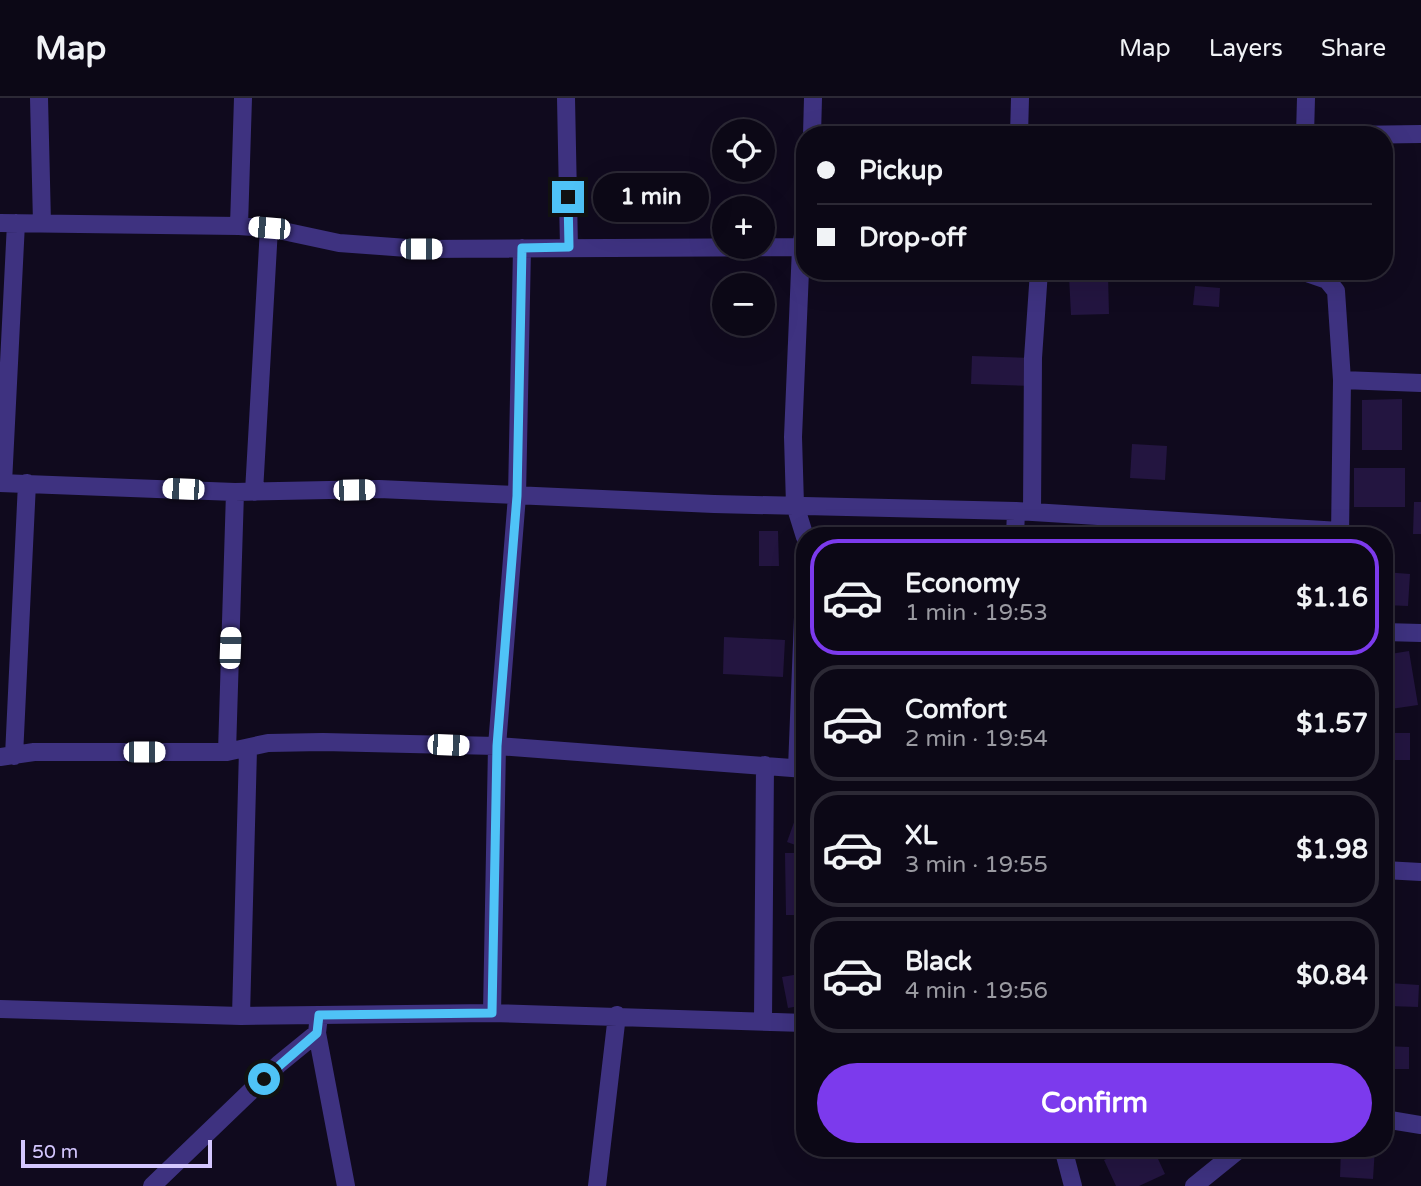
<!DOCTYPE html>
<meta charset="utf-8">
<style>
body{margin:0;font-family:"Varela Round",sans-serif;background:#1a1623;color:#f1f3f6;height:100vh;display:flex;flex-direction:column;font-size:26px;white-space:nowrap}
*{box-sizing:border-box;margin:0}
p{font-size:23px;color:#9a9aa1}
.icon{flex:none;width:38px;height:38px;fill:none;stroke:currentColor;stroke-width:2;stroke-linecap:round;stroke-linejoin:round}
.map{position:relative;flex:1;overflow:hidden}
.drawer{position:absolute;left:796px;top:429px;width:597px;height:630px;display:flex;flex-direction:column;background:#0c0816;border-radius:28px;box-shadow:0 7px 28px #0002,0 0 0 2px #2c2935}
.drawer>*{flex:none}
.top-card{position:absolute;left:796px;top:28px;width:597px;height:154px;border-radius:28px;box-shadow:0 7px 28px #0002,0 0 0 2px #2c2935;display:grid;align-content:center;height:154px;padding:0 21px;background:#0c0816}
.buttons{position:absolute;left:712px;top:21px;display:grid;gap:14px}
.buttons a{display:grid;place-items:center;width:63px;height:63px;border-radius:50%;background:#0c0816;box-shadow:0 7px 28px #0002,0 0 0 2px #2c2935;font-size:35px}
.scale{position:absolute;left:21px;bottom:18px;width:191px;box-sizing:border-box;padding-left:7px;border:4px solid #d4c7ff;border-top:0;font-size:19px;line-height:24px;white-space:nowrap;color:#d4c7ff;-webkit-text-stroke:5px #100a1e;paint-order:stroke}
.end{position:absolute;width:32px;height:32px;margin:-16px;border:9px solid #4fc3f7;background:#111;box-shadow:0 0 0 4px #111}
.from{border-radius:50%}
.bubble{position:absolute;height:49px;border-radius:24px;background:#0c0816;box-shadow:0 7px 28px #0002,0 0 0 2px #2c2935;font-size:23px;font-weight:800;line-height:49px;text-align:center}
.car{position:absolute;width:21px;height:42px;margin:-21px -10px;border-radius:9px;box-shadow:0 0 5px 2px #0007;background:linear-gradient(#fff 24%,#345 0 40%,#fff 0 76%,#345 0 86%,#fff 0)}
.top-card b{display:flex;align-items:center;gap:24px;height:66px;font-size:26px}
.top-card b+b{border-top:2px solid #2c2935}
.top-card i{width:18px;height:18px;background:#f1f3f6}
ul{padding:12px 0 0;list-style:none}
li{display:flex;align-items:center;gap:21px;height:116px;margin:0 14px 10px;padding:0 7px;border:4px solid #2c2935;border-radius:28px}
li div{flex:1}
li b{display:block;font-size:26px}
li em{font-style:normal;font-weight:800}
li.active{border-color:#7c3aed}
li>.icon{width:63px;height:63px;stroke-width:1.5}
.button{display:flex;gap:14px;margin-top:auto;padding:14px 21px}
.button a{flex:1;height:80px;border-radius:42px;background:#7c3aed;color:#fff;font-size:28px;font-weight:800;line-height:80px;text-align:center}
header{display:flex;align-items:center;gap:42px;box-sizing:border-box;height:98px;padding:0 35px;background:#0c0816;border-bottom:2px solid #2c2935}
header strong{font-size:33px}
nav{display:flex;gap:38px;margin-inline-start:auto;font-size:24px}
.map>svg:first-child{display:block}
</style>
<header>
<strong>Map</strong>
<nav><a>Map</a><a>Layers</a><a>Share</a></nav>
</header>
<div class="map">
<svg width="1421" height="1088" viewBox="0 0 1421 1088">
<rect width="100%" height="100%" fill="#100a1e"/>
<path fill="#231540" d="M1108 177 1109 216 1071 217 1069 178Z
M1195 188 1220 190 1219 209 1193 207Z
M972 258 1033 260 1032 288 971 286Z
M1402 301V352H1362V302Z
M1132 346 1167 348 1165 382 1130 380Z
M1354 370H1405V409H1354Z
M1414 404H1421V436H1413Z
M759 433H778L779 468H759Z
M1384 474 1410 476 1408 508 1384 507Z
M724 539 785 542 783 579 723 576Z
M1409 553 1418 607 1384 612V557Z
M1384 635H1410V662H1384Z
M797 716 805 719 804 750 787 744Z
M785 755H805V817H786Z
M805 875V907L788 910 782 879Z
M1389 885 1419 887 1418 909 1389 908Z
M1384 948 1409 949V971H1384Z
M1130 1050H1153L1165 1076 1139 1088H1116L1104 1062Z
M1341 1050H1375L1373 1081 1340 1079Z"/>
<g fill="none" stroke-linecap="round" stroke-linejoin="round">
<path stroke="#3e3280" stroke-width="18" d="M39 0 42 125
M566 0 569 149
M812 37 813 0
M1019 37 1020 0
M1305 37 1306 0
M1348 37 1421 36
M0 125 239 128 269 130 339 145 421 151 805 149
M805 125 801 149 793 339 795 407 805 439
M239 128 243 0
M1301 173 1327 182 1336 193 1342 282 1421 285
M0 385 235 394 379 391 714 406 1016 413 1340 433
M3 385 16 125
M254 394 269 130
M1032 414 1033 260 1039 173
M1015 438 1016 413
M1340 438 1342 282
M1384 534 1421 535
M227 654 235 394
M14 658 27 385
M0 659 34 654H227L268 645 323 644 497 648 805 671
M797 670 805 469
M1384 772 1421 774
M0 911 241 918 492 915 805 925
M492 915 497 648 517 398 522 150
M241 918 248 651
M763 922 765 667
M317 935 346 1088
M1384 1021 1421 1027
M1063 1050 1073 1088
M152 1088 279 966 317 935 319 917
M597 1088 617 917
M1194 1088 1241 1050"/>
</g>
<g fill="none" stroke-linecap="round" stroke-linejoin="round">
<path stroke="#4fc3f7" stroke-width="9" d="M264 981 317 935 319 917 492 915 497 648 517 398 522 150 569 149 568 99"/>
</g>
</svg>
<div class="buttons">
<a><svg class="icon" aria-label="locate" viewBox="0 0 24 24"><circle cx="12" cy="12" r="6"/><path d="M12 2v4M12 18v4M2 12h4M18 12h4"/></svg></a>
<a>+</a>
<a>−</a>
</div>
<div class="scale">50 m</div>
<i class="end from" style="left:264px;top:981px"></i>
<i class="end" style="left:568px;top:99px"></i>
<div class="bubble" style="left:593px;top:75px;width:116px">1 min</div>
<i class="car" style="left:269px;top:130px;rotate:275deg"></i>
<i class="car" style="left:421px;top:151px;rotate:90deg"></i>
<i class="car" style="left:183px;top:391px;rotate:272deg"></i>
<i class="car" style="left:354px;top:392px;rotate:89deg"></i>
<i class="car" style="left:230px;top:550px;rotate:2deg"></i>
<i class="car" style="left:448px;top:647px;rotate:92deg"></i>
<i class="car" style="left:144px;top:654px;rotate:90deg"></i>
<div class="top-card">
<b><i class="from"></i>Pickup</b>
<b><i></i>Drop-off</b>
</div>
<section class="drawer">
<ul>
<li class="active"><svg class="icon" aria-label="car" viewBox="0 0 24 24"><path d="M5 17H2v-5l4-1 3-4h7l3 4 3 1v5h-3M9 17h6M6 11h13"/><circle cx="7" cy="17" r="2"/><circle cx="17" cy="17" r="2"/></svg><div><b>Economy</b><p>1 min · 19:53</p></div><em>$1.16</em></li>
<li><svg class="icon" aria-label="car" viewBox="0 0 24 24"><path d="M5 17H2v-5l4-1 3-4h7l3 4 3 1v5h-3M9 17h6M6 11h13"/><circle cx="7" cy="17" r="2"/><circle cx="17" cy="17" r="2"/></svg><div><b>Comfort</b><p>2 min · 19:54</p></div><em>$1.57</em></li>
<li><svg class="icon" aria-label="car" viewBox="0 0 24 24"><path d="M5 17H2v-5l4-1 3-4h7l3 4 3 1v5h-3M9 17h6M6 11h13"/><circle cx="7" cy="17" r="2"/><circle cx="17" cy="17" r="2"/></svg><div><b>XL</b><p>3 min · 19:55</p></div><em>$1.98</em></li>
<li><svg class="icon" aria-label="car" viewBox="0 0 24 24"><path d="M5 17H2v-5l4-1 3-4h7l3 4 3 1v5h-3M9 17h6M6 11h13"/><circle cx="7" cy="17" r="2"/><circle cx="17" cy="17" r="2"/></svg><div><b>Black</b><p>4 min · 19:56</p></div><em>$0.84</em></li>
</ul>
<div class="button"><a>Confirm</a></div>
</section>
</div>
